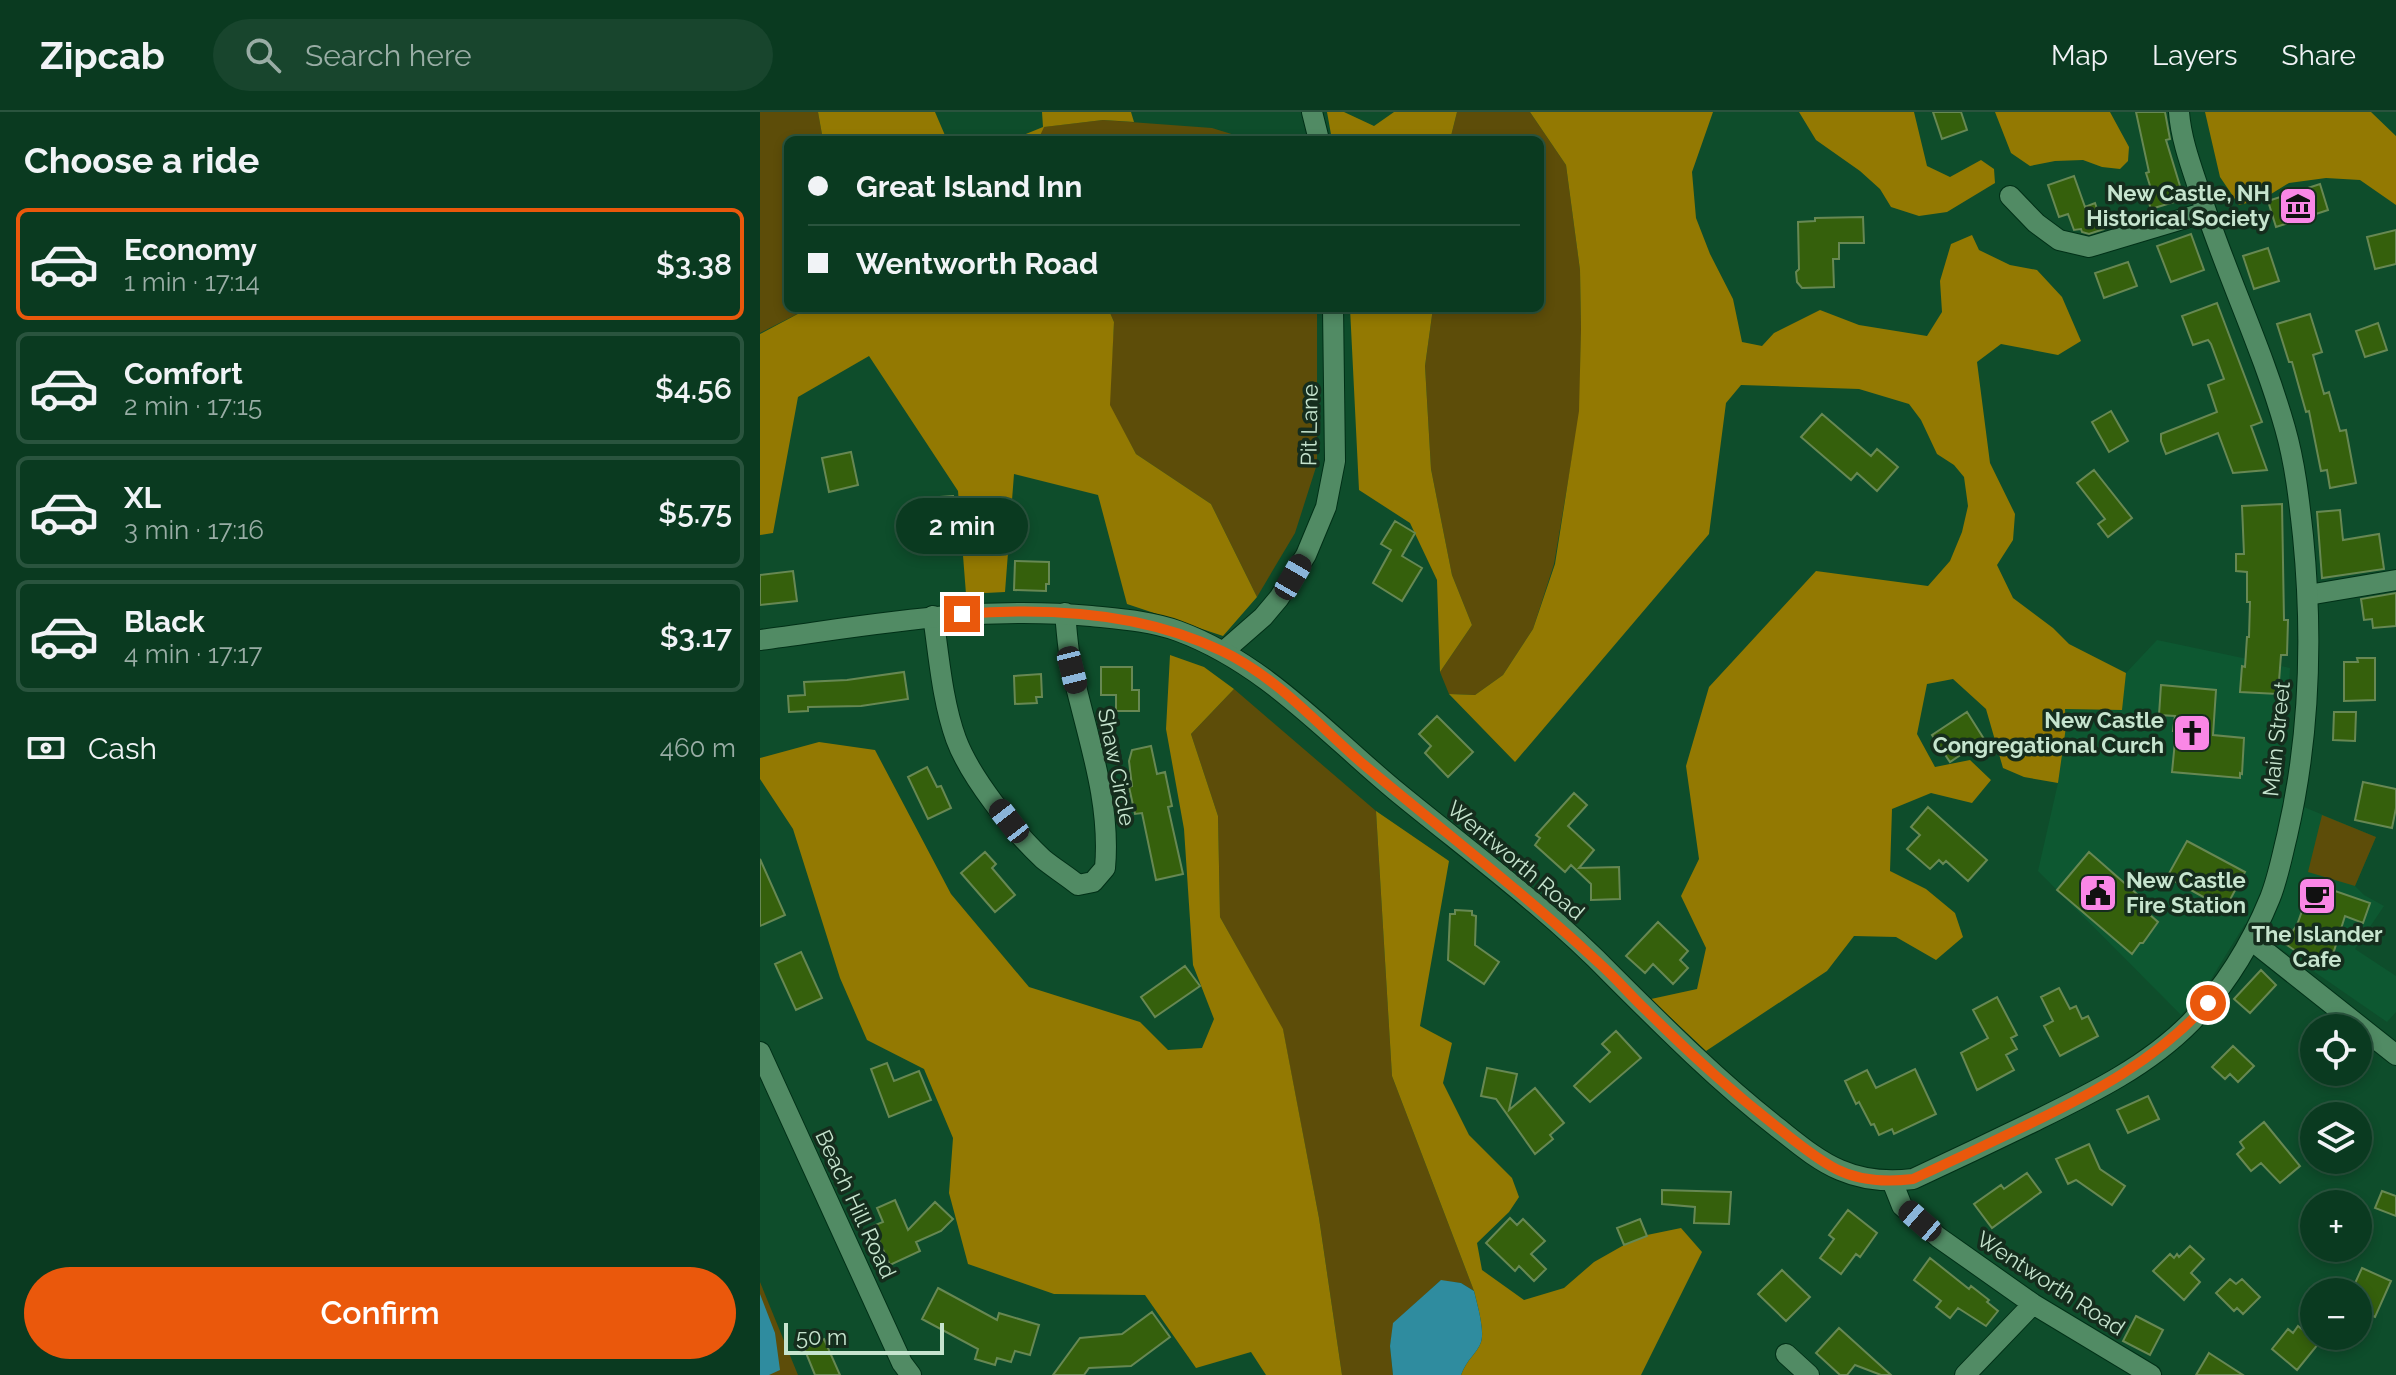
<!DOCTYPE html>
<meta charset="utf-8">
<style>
body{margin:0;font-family:Raleway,sans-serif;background:#18452d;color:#f1f3f6;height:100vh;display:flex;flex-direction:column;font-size:30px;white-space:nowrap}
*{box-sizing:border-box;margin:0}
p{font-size:26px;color:#99ada5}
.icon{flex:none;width:44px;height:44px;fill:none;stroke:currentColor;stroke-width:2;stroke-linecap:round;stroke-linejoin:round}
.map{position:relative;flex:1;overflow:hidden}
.details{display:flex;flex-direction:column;background:#0a3a20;width:760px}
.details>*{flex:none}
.banner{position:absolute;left:24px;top:24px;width:760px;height:176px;border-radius:12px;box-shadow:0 4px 12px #0003,0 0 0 2px #2a543e;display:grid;align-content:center;height:176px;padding:0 24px;background:#0a3a20}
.buttons{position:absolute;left:1540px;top:902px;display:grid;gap:16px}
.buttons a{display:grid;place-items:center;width:72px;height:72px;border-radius:50%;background:#0a3a20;box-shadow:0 4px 12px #0003,0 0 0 2px #2a543e;font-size:40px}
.scale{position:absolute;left:24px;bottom:20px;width:160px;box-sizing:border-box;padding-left:8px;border:4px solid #c6e4ce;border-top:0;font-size:22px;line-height:28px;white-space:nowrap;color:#c6e4ce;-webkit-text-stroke:6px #152d1d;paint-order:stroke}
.end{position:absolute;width:36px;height:36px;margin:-18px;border:10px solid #ea580c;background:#fff;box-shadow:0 0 0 4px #fff}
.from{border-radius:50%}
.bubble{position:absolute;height:56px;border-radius:28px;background:#0a3a20;box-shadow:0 4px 12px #0003,0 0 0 2px #2a543e;font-size:26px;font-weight:600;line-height:56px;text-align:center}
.car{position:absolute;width:24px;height:48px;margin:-24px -12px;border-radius:10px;box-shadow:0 0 6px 2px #0007;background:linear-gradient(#222 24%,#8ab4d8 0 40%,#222 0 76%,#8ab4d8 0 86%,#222 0)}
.banner b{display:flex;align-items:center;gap:28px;height:76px;font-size:30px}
.banner b+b{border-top:2px solid #2a543e}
.banner i{width:20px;height:20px;background:#f1f3f6}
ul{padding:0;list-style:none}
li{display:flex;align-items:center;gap:24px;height:112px;margin:0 16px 12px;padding:0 8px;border:4px solid #2a543e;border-radius:12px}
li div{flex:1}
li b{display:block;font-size:30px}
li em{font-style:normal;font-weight:600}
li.selected{border-color:#ea580c}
li>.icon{width:72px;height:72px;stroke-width:1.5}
h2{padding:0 24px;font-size:36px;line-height:96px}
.pay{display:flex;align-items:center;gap:20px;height:88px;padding:0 24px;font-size:30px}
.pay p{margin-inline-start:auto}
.button{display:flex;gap:16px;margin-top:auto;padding:16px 24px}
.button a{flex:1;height:92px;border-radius:48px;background:#ea580c;color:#fff;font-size:32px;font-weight:600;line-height:92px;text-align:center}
header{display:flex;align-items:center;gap:48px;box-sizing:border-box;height:112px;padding:0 40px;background:#0a3a20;border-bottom:2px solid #2a543e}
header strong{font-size:38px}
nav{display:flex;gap:44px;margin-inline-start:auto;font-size:28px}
.search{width:560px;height:72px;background:#18452d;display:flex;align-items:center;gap:20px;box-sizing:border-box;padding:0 28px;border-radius:44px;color:#99ada5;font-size:30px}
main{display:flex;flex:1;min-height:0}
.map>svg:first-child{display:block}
</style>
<header>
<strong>Zipcab</strong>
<div class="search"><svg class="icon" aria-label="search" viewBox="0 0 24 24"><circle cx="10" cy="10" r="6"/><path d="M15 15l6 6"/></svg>Search here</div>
<nav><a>Map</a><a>Layers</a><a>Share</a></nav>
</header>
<main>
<section class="details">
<h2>Choose a ride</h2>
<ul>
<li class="selected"><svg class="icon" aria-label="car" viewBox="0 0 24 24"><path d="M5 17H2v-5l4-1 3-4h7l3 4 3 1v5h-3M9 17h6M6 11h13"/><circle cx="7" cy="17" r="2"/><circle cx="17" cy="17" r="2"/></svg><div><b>Economy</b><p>1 min · 17:14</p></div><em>$3.38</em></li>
<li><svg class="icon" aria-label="car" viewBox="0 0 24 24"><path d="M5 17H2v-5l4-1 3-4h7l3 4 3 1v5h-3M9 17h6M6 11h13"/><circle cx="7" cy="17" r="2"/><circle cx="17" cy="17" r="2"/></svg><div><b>Comfort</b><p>2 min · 17:15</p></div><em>$4.56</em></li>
<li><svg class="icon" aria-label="car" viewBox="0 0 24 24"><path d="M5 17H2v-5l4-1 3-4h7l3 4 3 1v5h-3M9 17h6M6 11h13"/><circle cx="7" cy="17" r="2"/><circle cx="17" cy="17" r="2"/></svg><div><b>XL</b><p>3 min · 17:16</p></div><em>$5.75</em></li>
<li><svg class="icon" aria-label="car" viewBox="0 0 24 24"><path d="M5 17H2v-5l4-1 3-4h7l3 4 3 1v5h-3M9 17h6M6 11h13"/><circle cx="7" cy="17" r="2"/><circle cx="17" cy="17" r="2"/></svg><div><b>Black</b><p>4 min · 17:17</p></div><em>$3.17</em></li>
</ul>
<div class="pay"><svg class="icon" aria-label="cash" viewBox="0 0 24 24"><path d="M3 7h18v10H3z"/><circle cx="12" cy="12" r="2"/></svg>Cash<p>460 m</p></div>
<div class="button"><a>Confirm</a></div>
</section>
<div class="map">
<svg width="1636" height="1263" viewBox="0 0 1636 1263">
<rect width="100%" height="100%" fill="#0e4d2b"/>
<path fill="#0d5831" d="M1397 528 1530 556 1527 606 1515 683 1616 725 1595 774 1604 783 1624 794 1595 837 1636 864V900L1627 910 1485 812 1448 872 1421 903 1278 759 1298 671 1306 615 1304 597 1361 598 1366 561Z"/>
<path fill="#5d4d09" d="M0 0H58L63 28H28V196H49L0 221Z
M697 0H770L806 53 820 158 821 217 820 299 794 452 773 517 743 563 715 583 689 582 680 560 712 513 692 463 671 357 665 254 673 196H780V28H690Z
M343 8 452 16 491 28H278L283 15Z
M348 196H557V352L535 421 497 485 451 392 376 342 349 293 354 210Z
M474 577 616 699 632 964 714 1179 701 1171 680 1169 634 1211 630 1234 633 1263H582L559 1106 523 918 460 805 458 704 431 622Z
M1562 703 1616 725 1595 774 1548 760Z
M0 1170 38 1263H0Z"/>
<path fill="#937902" d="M58 0H175L187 28H63Z
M282 0H371L374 10 343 8 284 15 278 28H251L283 15Z
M567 0H584L614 14 634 0H697L690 28H572Z
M770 0H953L932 60 936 106 950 142 973 187 982 230 1002 234 1014 221 1060 198 1099 213 1167 224 1182 200 1180 169 1191 132 1212 123 1219 138 1250 153 1277 158 1302 185 1321 229 1298 243 1241 232 1217 250 1230 351 1255 402 1253 428 1237 453 1253 486 1293 516 1309 532 1366 561 1362 598 1305 597 1306 615 1298 671 1264 665 1243 656 1226 597 1193 567 1167 572 1157 622 1175 655 1210 648 1231 668 1212 691 1171 681 1132 697 1130 759 1166 777 1195 801 1203 825 1176 848 1136 825 1094 824 1067 859 946 939 891 887 937 877 946 836 921 784 939 747 926 654 949 575 1056 459 1168 474 1190 449 1202 420 1208 394 1204 365 1194 353 1177 342 1161 308 1149 292 1099 277 981 273 966 291 949 422 755 650 689 582 715 583 743 563 773 517 795 452 819 299 821 217 820 158 806 53Z
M1039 0H1154L1167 54 1190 65 1221 48 1234 57 1235 71 1187 100 1159 104 1131 95 1120 77 1100 59 1056 28Z
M1235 0H1350L1369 35 1368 49 1360 57 1342 55 1323 48 1295 49 1270 54 1251 41Z
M1445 0H1611L1636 24V93L1600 68 1566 66 1529 71 1503 87 1479 93 1460 65Z
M49 196H348L354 210 350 293 376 342 451 392 497 485 463 524 367 492 338 383 254 362 245 480 206 482 198 379 109 244 38 285 13 421 0 423V222Z
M590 196H673L665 254 671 357 692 463 712 513 680 560 677 468 650 411 599 378Z
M410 543 444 555 474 577 431 622 458 704 460 805 523 917 559 1106 582 1263H506L491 1240 436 1256 385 1183 294 1182 208 1152 189 1081 193 1026 164 957 107 928 80 866 33 717 0 667V646L59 630 115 638 191 782 269 875 380 910 408 938 442 936 454 907 433 853 424 717 406 617Z
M616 699 689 749 660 914 692 931 683 971 709 1023 752 1066 759 1085 749 1100 717 1131 722 1158 764 1188 804 1176 834 1150 864 1133 887 1123 921 1116 942 1140 881 1263H701C706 1248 718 1240 721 1230 725 1218 717 1192 714 1179L632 964Z"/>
<path fill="#2f8c9f" d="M681 1168 701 1171 714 1179C717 1192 725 1218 721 1230 718 1240 706 1248 701 1263H633L630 1234 633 1211Z
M0 1182 15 1221 20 1258 9 1263H0Z"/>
<path fill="#35600c" stroke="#678853" stroke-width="2" d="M1173 0H1201L1207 18 1182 27Z
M1376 0H1405L1410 27 1406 28 1424 87 1391 97 1386 82 1392 80 1386 61 1389 60Z
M1314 64 1325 95 1335 91 1344 117 1329 122 1322 120 1321 117 1314 118 1308 102 1299 105 1288 73Z
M1560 72 1568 98 1516 115 1508 89Z
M1103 105 1104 131H1079V147H1073L1074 175 1042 176 1037 170 1036 160 1039 157 1038 110 1055 109V106Z
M1636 118V152L1615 157 1607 125Z
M1431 122 1444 158 1411 170 1397 134Z
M1508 136 1519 169 1494 177 1483 144Z
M1368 150 1377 174 1344 186 1335 161Z
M1457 191 1502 310 1491 314 1507 358 1473 361 1458 321 1406 342 1401 329V322L1457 300 1448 273 1464 267 1451 232 1448 228 1433 233 1422 204Z
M1550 202 1562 240 1553 243 1564 282 1569 280 1580 319 1586 318 1596 371 1570 376 1567 358 1561 359 1549 299 1546 300 1532 250H1529L1517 212Z
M1618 211 1627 238 1605 245 1596 219Z
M1351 299 1368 329 1349 340 1332 310Z
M1062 302 1111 344 1117 337 1138 355 1117 379 1097 361 1091 368 1041 325Z
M91 340 98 373 69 380 62 346Z
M1334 358 1372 406 1348 425 1338 412 1345 407 1317 371Z
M193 384 196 421 169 424 166 386Z
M1522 392 1524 508H1528L1527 543H1521L1518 582 1480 580 1482 554 1485 555 1487 525H1489L1490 490H1487V460L1476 459V442H1484L1482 394Z
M1580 398 1583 428 1619 422 1624 457 1562 466 1557 400Z
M635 409 655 421 642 444 662 456 642 489 613 471 631 438 621 432Z
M255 449 289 450V472H286V479L254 478Z
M33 459 37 489 0 493V463Z
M1636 481V514L1613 516 1612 507 1604 508 1601 487Z
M1597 546H1615V588L1584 589V550H1598Z
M341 555H372V578H379V599H356V583H341Z
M144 560 148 587 101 594 48 595V599L29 600 28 584 45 583 44 570 87 568Z
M281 562 282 585H276L277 591 255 592 254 564Z
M1401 573 1456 578 1453 623 1484 626 1482 662 1480 661V666L1412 660 1416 619H1413L1415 604 1399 603Z
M1207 600 1224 627 1190 650 1172 623Z
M1574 600H1596L1595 629 1573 628Z
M677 604 713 640 688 665 665 641 671 634 659 622Z
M391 634 397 662 405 660 412 694 408 695 423 762 396 768 382 701 375 702 369 675 372 674 369 649 372 638Z
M167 655 177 675 181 674 191 696 168 707 148 665Z
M1603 670 1636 677V696L1632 716 1595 708Z
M814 681 827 693 808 714 834 738 819 756 859 755 860 787 831 788V772L811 753 805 760 775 733 780 726 776 723Z
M1168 695 1227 748 1208 769 1186 749 1183 752 1179 748 1170 757 1147 737 1160 723 1151 715Z
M1427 729 1485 760 1465 797 1407 765Z
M225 740 236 752 232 756 255 783 235 800 201 761Z
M1329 740 1385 789 1380 794 1398 810 1383 831H1380L1372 842 1297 778Z
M0 747 25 803 0 814Z
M1552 771 1610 791 1603 811 1585 804 1574 839 1562 857 1524 831 1537 813Z
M695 798 712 799V803L716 804 715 833 739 850 724 872 688 848 690 802H695Z
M898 810 928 839 920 848 928 856 913 872 893 852 885 861 866 844Z
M41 840 62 886 36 898 15 852Z
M425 854 440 874 395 905 381 885Z
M1501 858 1516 873 1490 901 1474 887Z
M1299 876 1310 897 1316 894 1322 907 1328 904 1338 924 1300 944 1284 914 1293 909 1281 885Z
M1237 885 1257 923 1251 926 1257 937 1246 943 1254 958 1217 978 1201 941 1228 926 1213 898Z
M856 919 881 946 830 990 814 974 850 940 842 932Z
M1473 934 1494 954 1478 970 1470 962 1465 967 1452 955Z
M127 951 134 969 159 959 171 988 129 1005 111 957Z
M727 956 757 962 749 998 775 976 804 1011 790 1023 793 1027 775 1042 736 987 721 984Z
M1155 957 1176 1002 1134 1022 1132 1017 1119 1023 1114 1012 1111 1013 1099 990 1096 992 1085 969 1107 958 1116 976Z
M1388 984 1399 1007 1368 1021 1357 998Z
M1504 1010 1540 1054 1520 1071 1501 1051 1491 1059 1477 1042 1484 1036 1480 1030Z
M1329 1032 1340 1057 1365 1074 1352 1093 1316 1068 1308 1072 1296 1047Z
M1267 1061 1281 1080 1232 1116 1214 1092 1241 1073 1244 1077Z
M902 1078 971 1080 969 1112 934 1111 935 1095 902 1092Z
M1622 1079 1636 1084V1104L1615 1096Z
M135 1088 148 1118 175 1090 193 1107 181 1119 156 1130 160 1139 130 1153 126 1144 122 1145 125 1142 113 1114 123 1110 117 1096Z
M1088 1098 1117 1121 1100 1145 1096 1142 1081 1162 1060 1146 1074 1127 1069 1123Z
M750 1106 757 1113 763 1107 785 1129 771 1142 786 1157 774 1169 759 1154 755 1159 726 1131Z
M880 1107 887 1124 864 1133 857 1116Z
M1430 1134 1444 1147 1431 1161 1440 1170 1424 1188 1393 1159 1410 1142 1414 1146 1417 1142 1419 1145Z
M1170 1146 1209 1177 1211 1174 1229 1188 1227 1190 1238 1199 1226 1214 1198 1196 1190 1206 1176 1195 1181 1189 1154 1168Z
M1602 1156 1631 1169 1615 1205 1598 1198V1180H1591Z
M1022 1158 1050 1185 1026 1209 998 1182Z
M1470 1167 1476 1172 1482 1167 1500 1185 1483 1202 1477 1196 1474 1199 1456 1181Z
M178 1176 237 1208 239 1201 279 1213 270 1243 255 1239 251 1250 237 1246 235 1253 215 1247 218 1237 162 1207Z
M392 1200 410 1225 371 1254 329 1256 324 1263H293L320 1226 362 1222Z
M1376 1204 1403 1218 1390 1243 1363 1229Z
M1538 1214 1559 1231 1537 1258 1512 1237 1528 1217 1533 1221Z
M1079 1216 1131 1263H1121L1095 1253 1087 1263H1080L1056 1241Z
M64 1227 80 1263H55L44 1236Z
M1449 1241 1483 1263H1436Z"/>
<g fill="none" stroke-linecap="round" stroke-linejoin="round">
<g stroke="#003017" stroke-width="22">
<path id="street" d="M552 0 559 28
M1250 84 1276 111 1299 128 1329 135 1446 100
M1548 483 1636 468
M173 504C179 544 182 588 196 627 210 665 253 719 283 747 294 756 307 764 318 773L333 770 345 756C351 690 328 627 313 562 308 543 307 521 305 501
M464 539 503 505 519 486 546 443 566 395 575 349 573 196
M1491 828 1636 943
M0 940 142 1251 151 1263
M1132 1069 1142 1094 1178 1125 1273 1192 1391 1263
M1026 1242 1049 1263
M1205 1263 1273 1192"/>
</g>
<g stroke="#003017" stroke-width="22">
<path id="secondary" d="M0 528C113 513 216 493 331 504 360 507 390 509 418 519 505 551 566 621 636 679 709 739 787 796 853 864 906 917 959 970 1018 1016 1037 1031 1058 1049 1080 1058 1103 1068 1128 1070 1153 1067 1194 1048 1234 1029 1275 1009 1330 982 1388 954 1431 910 1465 875 1492 830 1510 786 1518 766 1522 744 1527 724 1550 625 1553 525 1543 424 1539 387 1535 351 1525 316 1503 238 1467 164 1442 87 1433 59 1421 29 1419 0"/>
</g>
<use href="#street" stroke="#518b64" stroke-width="20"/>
<use href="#secondary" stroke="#518b64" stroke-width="20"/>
</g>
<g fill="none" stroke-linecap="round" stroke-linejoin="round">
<path stroke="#ea580c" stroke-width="10" d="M202 502C289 495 382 500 462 539 517 565 558 613 603 652 682 718 764 781 839 851 856 866 870 883 886 898 927 939 971 979 1017 1015 1035 1029 1055 1046 1076 1057 1099 1069 1128 1070 1153 1067 1190 1050 1228 1032 1265 1014 1332 982 1398 947 1448 891"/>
</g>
<defs>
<g id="museum-square" transform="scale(2)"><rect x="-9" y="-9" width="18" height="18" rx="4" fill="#fa87e6" stroke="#152d1d"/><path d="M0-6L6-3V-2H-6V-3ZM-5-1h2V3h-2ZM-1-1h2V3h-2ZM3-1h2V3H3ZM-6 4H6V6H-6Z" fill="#111"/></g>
<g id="church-square" transform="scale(2)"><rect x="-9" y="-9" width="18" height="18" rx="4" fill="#fa87e6" stroke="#152d1d"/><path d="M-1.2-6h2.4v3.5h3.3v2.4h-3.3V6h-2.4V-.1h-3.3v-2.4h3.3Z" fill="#111"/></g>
<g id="civic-square" transform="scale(2)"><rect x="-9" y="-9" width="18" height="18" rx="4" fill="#fa87e6" stroke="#152d1d"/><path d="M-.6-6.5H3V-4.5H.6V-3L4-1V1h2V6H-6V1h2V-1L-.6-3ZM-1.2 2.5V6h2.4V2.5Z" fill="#111"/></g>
<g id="cafe-square" transform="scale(2)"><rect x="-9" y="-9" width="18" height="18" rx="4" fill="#fa87e6" stroke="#152d1d"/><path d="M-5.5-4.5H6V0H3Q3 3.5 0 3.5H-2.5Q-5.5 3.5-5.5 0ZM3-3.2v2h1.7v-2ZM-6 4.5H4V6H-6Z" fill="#111"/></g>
</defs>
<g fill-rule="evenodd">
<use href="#museum-square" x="1538" y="94"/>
<use href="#church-square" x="1432" y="621"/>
<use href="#civic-square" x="1338" y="781"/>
<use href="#cafe-square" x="1557" y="784"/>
</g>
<g text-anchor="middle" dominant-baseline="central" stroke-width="7" stroke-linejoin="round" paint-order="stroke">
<g font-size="22" font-weight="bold" fill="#c6e4ce" stroke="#152d1d" text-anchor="end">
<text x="1510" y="81">New Castle, NH<tspan x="1510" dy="25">Historical Society</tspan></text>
<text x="1404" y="608">New Castle<tspan x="1404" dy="25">Congregational Curch</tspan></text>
<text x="1366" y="768" text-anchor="start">New Castle<tspan x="1366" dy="25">Fire Station</tspan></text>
<text x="1557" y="822" text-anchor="middle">The Islander<tspan x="1557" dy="25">Cafe</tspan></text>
</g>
<g font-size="22" fill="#c6e4ce" stroke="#152d1d">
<text transform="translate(549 313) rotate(-89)">Pit Lane</text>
<text transform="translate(1516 627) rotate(-84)">Main Street</text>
<text transform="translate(357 655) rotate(79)">Shaw Circle</text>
<text transform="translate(756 748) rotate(40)">Wentworth Road</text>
<text transform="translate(96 1092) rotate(65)">Beach Hill Road</text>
<text transform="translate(1291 1171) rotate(33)">Wentworth Road</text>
</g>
</g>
</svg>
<div class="buttons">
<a><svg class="icon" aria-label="locate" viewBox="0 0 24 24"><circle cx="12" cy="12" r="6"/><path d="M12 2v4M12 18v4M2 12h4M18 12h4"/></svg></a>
<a><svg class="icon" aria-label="layers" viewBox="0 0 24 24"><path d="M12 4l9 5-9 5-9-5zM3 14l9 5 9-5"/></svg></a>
<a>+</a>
<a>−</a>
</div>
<div class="scale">50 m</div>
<i class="end from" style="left:1448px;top:891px"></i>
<i class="end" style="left:202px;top:502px"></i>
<div class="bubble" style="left:136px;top:386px;width:132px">2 min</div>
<i class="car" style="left:533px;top:465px;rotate:30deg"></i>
<i class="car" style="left:312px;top:558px;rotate:166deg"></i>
<i class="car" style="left:249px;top:709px;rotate:322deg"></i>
<i class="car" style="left:1160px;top:1109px;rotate:311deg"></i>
<div class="banner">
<b><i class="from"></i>Great Island Inn</b>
<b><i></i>Wentworth Road</b>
</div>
</div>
</main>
